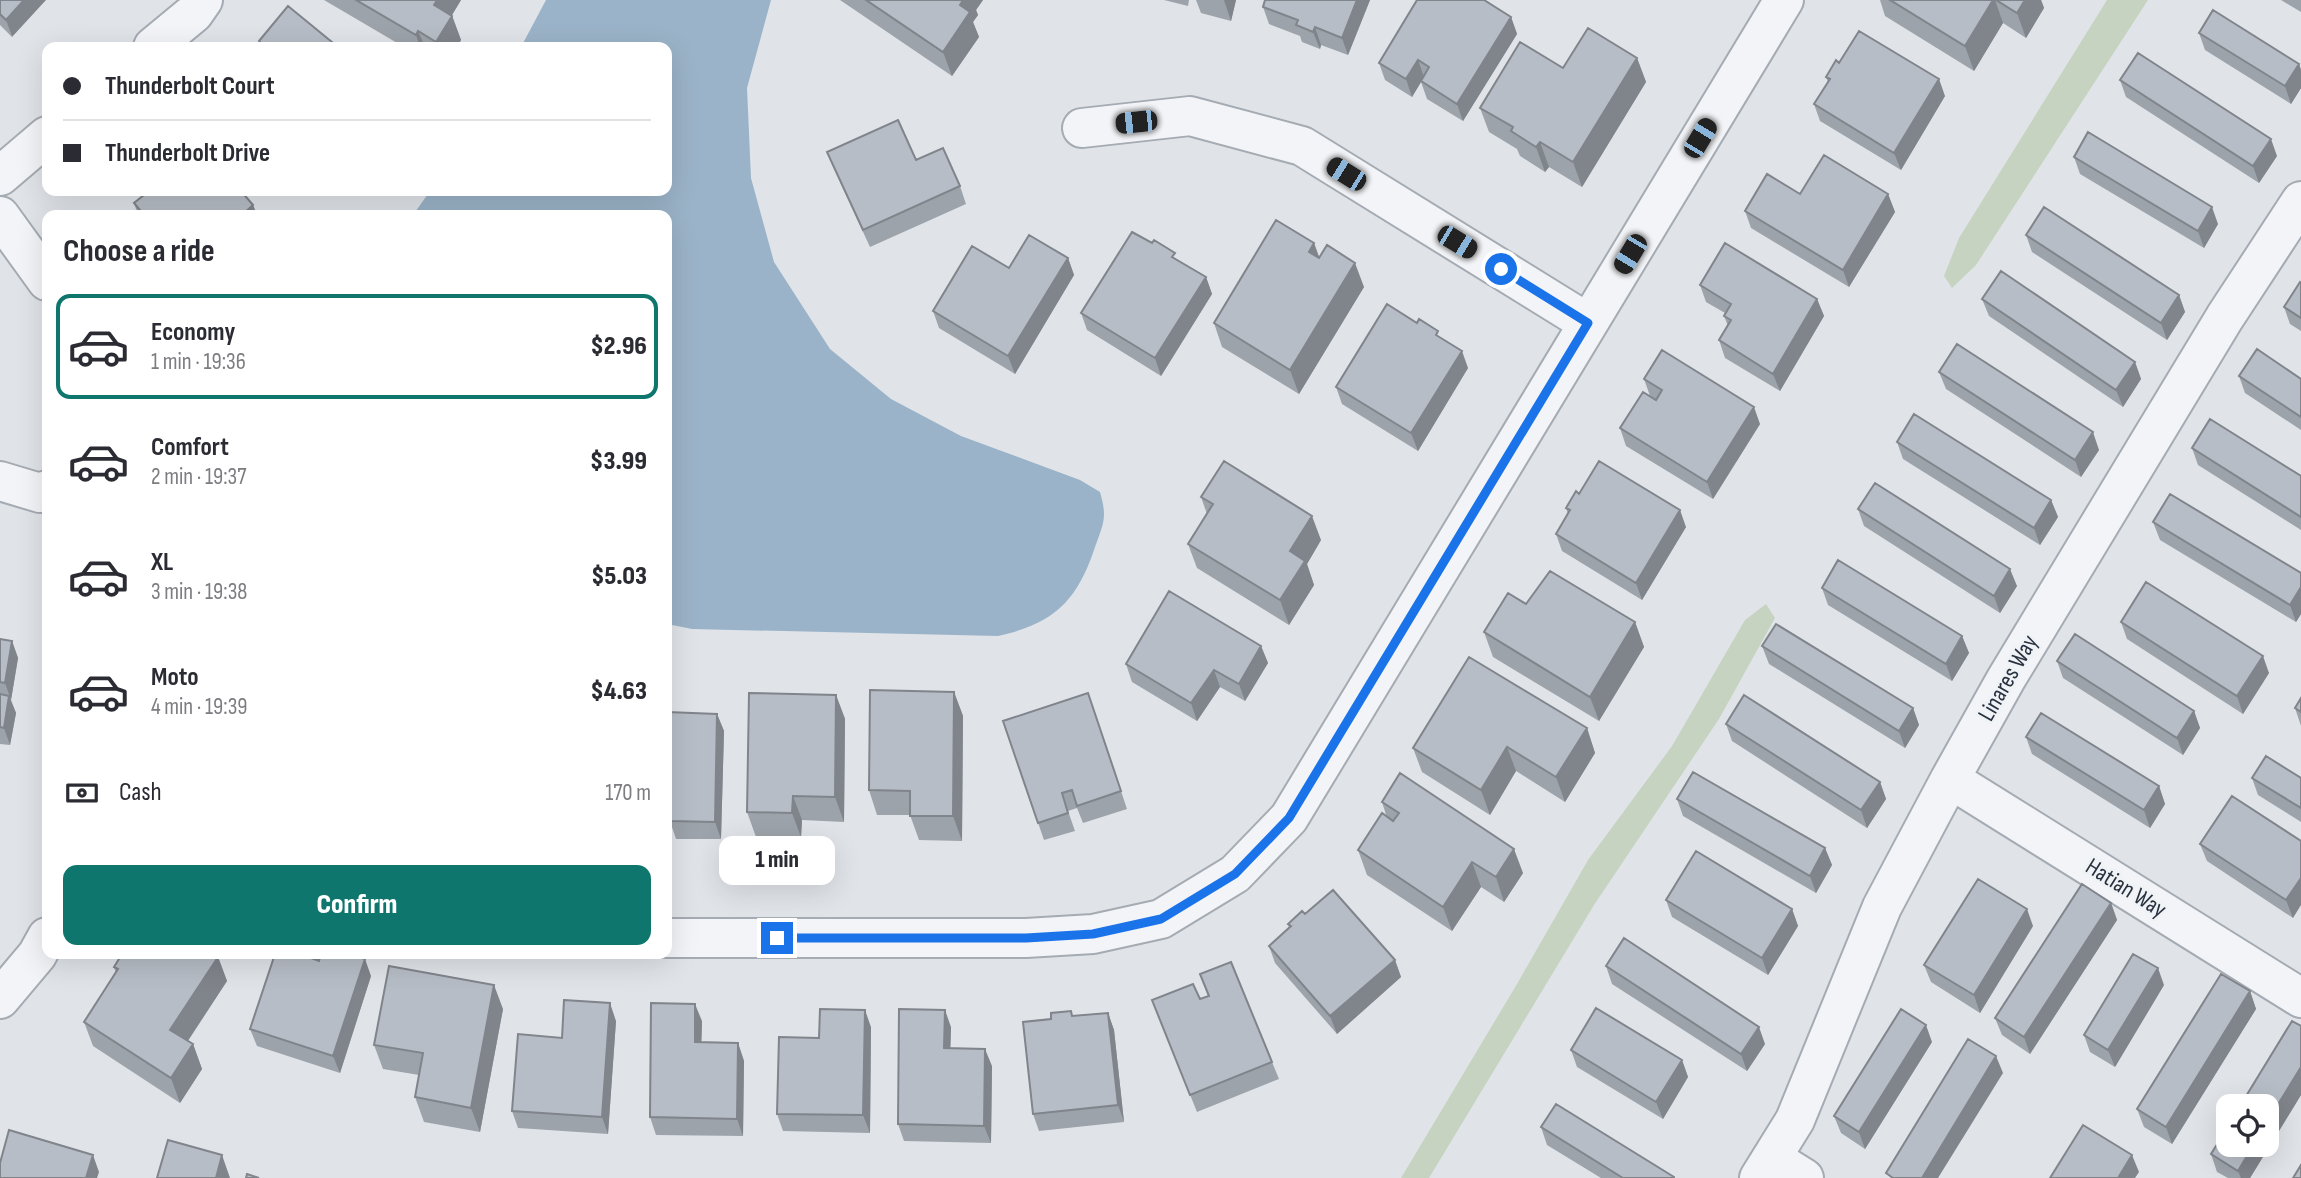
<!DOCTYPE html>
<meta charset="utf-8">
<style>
body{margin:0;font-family:"Sofia Sans Condensed",sans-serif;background:#f7f7f7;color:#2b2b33;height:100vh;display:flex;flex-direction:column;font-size:26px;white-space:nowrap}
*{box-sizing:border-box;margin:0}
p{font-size:23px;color:#7c7c81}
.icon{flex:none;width:38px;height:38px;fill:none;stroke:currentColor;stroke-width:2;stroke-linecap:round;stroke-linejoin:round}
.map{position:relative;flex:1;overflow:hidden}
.sheet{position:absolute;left:42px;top:210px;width:630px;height:749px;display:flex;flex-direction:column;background:#fff;border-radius:14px;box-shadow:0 7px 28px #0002}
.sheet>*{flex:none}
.guide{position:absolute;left:42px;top:42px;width:630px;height:154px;border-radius:14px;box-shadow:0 7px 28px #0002;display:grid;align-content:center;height:154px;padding:0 21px;background:#fff}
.controls{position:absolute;left:2216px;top:1094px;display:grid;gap:14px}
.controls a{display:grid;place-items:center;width:63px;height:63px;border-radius:14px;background:#fff;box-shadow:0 7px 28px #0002;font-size:35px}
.end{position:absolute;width:32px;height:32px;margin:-16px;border:9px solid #1a73e8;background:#fff;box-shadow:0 0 0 4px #fff}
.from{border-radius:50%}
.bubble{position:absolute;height:49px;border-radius:14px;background:#fff;box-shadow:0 7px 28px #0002;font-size:23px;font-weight:800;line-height:49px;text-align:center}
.car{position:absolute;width:21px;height:42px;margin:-21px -10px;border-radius:9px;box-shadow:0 0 5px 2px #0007;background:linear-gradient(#222 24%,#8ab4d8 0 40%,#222 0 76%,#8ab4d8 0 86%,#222 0)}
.guide b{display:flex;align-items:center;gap:24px;height:66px;font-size:26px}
.guide b+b{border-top:2px solid #e1e1e2}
.guide i{width:18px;height:18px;background:#2b2b33}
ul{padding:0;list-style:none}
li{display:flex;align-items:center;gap:21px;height:105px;margin:0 14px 10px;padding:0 7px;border:4px solid transparent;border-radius:14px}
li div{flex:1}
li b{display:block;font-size:26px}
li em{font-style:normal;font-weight:800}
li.active{border-color:#0f766e}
li>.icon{width:63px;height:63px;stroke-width:1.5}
h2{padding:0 21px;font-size:32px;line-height:84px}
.pay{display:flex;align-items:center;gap:18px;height:77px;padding:0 21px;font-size:26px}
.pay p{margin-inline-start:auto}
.action{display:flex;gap:14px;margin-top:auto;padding:14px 21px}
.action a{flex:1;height:80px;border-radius:14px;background:#0f766e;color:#fff;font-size:28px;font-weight:800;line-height:80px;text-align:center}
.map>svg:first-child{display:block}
</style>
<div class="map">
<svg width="2301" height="1178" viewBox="0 0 2301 1178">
<rect width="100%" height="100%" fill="#e0e4e9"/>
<path fill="#c6d3c1" d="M2107 0H2148L1976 265 1952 288 1944 276 1959 238Z
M1766 604 1775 618 1719 719 1594 905 1429 1178H1401L1517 984 1588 860 1672 746 1745 620Z"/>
<path fill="#9bb3c8" d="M546 0H771L747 88 751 178 774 262 830 349 891 399 961 436 1080 480 1100 492C1108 519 1103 524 1094 550 1076 603 1052 624 998 636L692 629 667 624V215H413L430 191H667V47H521Z"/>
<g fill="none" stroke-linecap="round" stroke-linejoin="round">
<g stroke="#a5abb3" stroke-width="42">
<path id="minor" d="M153 47 194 13 203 0
M1082 128 1190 116 1302 146 1588 323
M0 176 47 136
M0 216 47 281
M0 481 40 493 47 490
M1950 779 2301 998
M667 938H1026L1093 934 1161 919 1235 874 1289 818 1784 0
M0 999 37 955 47 937
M1772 1158 1804 1178
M1759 1178 1795 1120 1882 907 1950 779 2006 679 2225 317 2301 201"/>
</g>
<use href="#minor" stroke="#f3f4f7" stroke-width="38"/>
</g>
<path fill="#9da3aa" d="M0 0 12 37 0 25Z
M324 0H461L452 15 461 40 457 47H404Z
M840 0H983L976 10 978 15 973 22 979 37 952 76Z
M1164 0H1189L1188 6Z
M1196 0H1236L1231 21 1201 13Z
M1370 0 1348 55 1321 45 1320 49 1302 42 1300 36 1269 24 1263 7Z
M1880 0H2041L2044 8 2026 38 2003 23 1974 71 1885 16Z
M2281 0H2301V12Z
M1511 17 1517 34 1463 121 1427 99 1421 82 1412 97 1385 80 1379 63Z
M2199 33 2299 64 2301 70V88L2291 104 2205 50Z
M1637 58 1646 82 1582 187 1549 167 1545 172 1520 156 1517 149 1489 132 1480 108 1563 68Z
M1839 63 1945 96 1901 170 1820 121 1814 104 1828 82 1826 77Z
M2120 80 2277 156 2259 183 2126 97Z
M827 152 916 160 960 186 966 204 870 247 834 169Z
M2074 157 2218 224 2204 248 2080 174Z
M1800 194H1888L1895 212 1849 287 1751 228 1745 211Z
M134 203 253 205 257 215H138Z
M2026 235 2179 295 2185 312 2167 340 2032 252Z
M1314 243 1319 257 1364 287 1299 394 1222 347 1214 323Z
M1068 258 1074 275 1015 374 939 328 933 311 1009 268Z
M1206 277 1212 294 1161 376 1087 330 1081 313Z
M2301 283V331L2290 324 2284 307Z
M1700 285 1817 299 1824 316 1780 391 1725 358 1719 340 1728 326 1724 316 1725 313 1706 302Z
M1982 299 2135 362 2141 379 2123 407 1989 316Z
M1441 338 1468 368 1418 451 1342 404 1336 387Z
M1939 372 2099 450 2081 477 1946 389Z
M2239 376 2301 379V430L2245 393Z
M1644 379 1760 424 1713 499 1626 446 1620 428 1650 396Z
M1897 442 2051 500 2058 517 2040 545 1903 459Z
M2192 448 2301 476V530L2198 465Z
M1579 494 1686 527 1642 600 1562 551 1556 534 1568 514 1566 508Z
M1201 497 1321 540 1307 564 1314 585 1289 625 1197 568 1188 544 1207 514Z
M1858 509 2017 586 2000 613 1864 526Z
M2153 522 2301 573V614L2296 622 2160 540Z
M1822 588 1962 636 1969 653 1952 681 1828 605Z
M1526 604 1635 622 1644 647 1599 721 1493 657 1484 632Z
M2121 622 2269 673 2243 714 2127 639Z
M0 639 12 641 18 658 11 700 16 713 10 745 0 744Z
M1261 646 1268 663 1245 701 1220 687 1197 721 1132 682 1126 664Z
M1762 646 1913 708 1919 725 1905 748 1769 664Z
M2057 661 2194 711 2200 728 2183 755 2063 678Z
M954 692 963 716 962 841 919 840 910 815H877L869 790Z
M836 695 845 719 844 822 802 820 801 837H756L747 812Z
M2301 698V726L2295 708Z
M1094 710 1127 809 1083 823 1077 808 1068 811 1075 831 1044 840 1003 721Z
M667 712 717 714 724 731 721 839H676L670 821V810L667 809Z
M1726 724 1880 782 1886 799 1867 828 1732 741Z
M1587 728 1595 753 1565 802 1516 771 1490 815 1422 772 1413 748Z
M2026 737 2159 786 2165 804 2150 828 2032 754Z
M2252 778H2301V822L2258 795Z
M1677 799 1825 848 1832 865 1816 893 1683 816Z
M1382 802 1523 873 1504 902 1481 887 1452 931 1367 875 1358 850 1387 818Z
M2301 841 2293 918 2207 861 2200 844Z
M1666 900 1792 909 1798 926 1768 975 1672 917Z
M2111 903 2117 920 2030 1054 2002 1035 1995 1018Z
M1305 914 1395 960 1401 977 1337 1034 1275 963 1269 946 1289 928 1288 924Z
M2033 926 1980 1013 1931 982 1924 965Z
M218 957 227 981 188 1041 193 1044 202 1069 180 1103 93 1046 84 1022 116 973 114 967Z
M1606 966 1765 1044 1747 1071 1612 984Z
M1200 974 1272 1062 1279 1079 1197 1112 1152 1000 1200 999 1208 996Z
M371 976 340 1073 257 1046 250 1029Z
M2164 985 2115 1067 2090 1052 2084 1035Z
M2250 991 2256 1009 2172 1144 2144 1127 2137 1109Z
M503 1009 480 1132 424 1122 415 1097 419 1075 383 1069 374 1045Z
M1108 1013 1114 1030 1124 1122 1039 1131 1033 1114 1073 1016Z
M616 1021 608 1134 518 1128 512 1111 562 1038Z
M702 1021 701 1043H738L744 1061 743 1136 656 1135 650 1117Z
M2301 1026V1095L2250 1178H2228L2217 1172 2211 1154Z
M871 1027 870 1133 783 1131 777 1114 819 1038Z
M951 1027 950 1049 992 1066 991 1143 904 1141 898 1124Z
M1932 1042 1865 1149 1841 1133 1834 1116Z
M1571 1050 1682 1060 1688 1077 1663 1119 1577 1067Z
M1541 1127 1674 1177 1675 1178H1601L1547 1145Z"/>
<path fill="#80848b" d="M24 0H46L12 37 6 20Z
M437 0H461L443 30 434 5Z
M963 0H983L976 10 978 15 973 22 979 37 952 76 943 52 960 5Z
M1224 0H1236L1231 21Z
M1357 0H1370L1348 55 1342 38Z
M1993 0H1995L2003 23 1974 71 1965 46Z
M2025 0H2041L2044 8 2026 38 2017 13Z
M452 16 461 40 457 47H438L436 42Z
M1511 17 1517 34 1463 121 1457 104Z
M1315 27 1321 45 1320 49 1313 32Z
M418 31 425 47H420L416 35Z
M1637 58 1646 82 1582 187 1573 162Z
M1418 60 1424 77 1412 97 1406 79Z
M2299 64 2301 70V88L2291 104 2285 86Z
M1939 79 1945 96 1901 170 1894 153Z
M2271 139 2277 156 2259 183 2253 166Z
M1540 142 1549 167 1545 172 1536 147Z
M1888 194 1895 212 1849 287 1843 270Z
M253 205 257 215H242Z
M2212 207 2218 224 2204 248 2198 231Z
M1314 243 1323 268 1309 252Z
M1068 258 1074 275 1015 374 1008 356Z
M1355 263 1364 287 1299 394 1290 370Z
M1206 277 1212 294 1161 376 1155 358Z
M2179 295 2185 312 2167 340 2161 323Z
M1817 299 1824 316 1780 391 1773 374Z
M1462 351 1468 368 1418 451 1411 433Z
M2135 362 2141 379 2123 407 2116 390Z
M1754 407 1760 424 1713 499 1707 482Z
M2093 432 2099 450 2081 477 2075 460Z
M2051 500 2058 517 2040 545 2034 528Z
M1680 510 1686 527 1642 600 1636 583Z
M1312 516 1321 540 1307 564 1314 585 1289 625 1280 600 1290 551Z
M2010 569 2017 586 2000 613 1994 596Z
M2301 587V614L2296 622 2290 605Z
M1635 622 1644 647 1599 721 1590 697Z
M1962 636 1969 653 1952 681 1946 664Z
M12 641 18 658 11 700 5 683Z
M1261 646 1268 663 1245 701 1239 684Z
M2263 656 2269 673 2243 714 2237 696Z
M1214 670 1220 687 1197 721 1191 703Z
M954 692 963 716 962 841 953 816Z
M836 695 845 719 844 822 835 797Z
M9 696 16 713 10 745 4 728Z
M1913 708 1919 725 1905 748 1899 731Z
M2194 711 2200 728 2183 755 2177 738Z
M717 714 724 731 721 839 715 822Z
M1587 728 1595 753 1565 802 1556 777Z
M1507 747 1516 771 1490 815 1481 790Z
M1880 782 1886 799 1867 828 1861 810Z
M2159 786 2165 804 2150 828 2144 810Z
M793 796 802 820 801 837 792 813Z
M1825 848 1832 865 1816 893 1810 876Z
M1514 849 1523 873 1504 902 1496 877Z
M1472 862 1481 887 1452 931 1443 907Z
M2301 878V905L2293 918 2286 900Z
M2111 903 2117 920 2030 1054 2024 1037Z
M1792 909 1798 926 1768 975 1762 958Z
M2027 909 2033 926 1980 1013 1974 995Z
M309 954H321L314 974 308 957Z
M218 957 227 981 179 1054 170 1030Z
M365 959 371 976 340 1073 333 1056Z
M1395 960 1401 977 1337 1034 1330 1016Z
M2158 968 2164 985 2115 1067 2108 1050Z
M494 985 503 1009 480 1132 471 1108Z
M2250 991 2256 1009 2172 1144 2166 1127Z
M610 1003 616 1021 608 1134 602 1117Z
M695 1004 702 1021 701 1060 695 1042Z
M865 1010 871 1027 870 1133 863 1115Z
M945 1010 951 1027 950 1066 944 1048Z
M1108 1013 1114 1030 1124 1122 1118 1105Z
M1926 1025 1932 1042 1865 1149 1859 1132Z
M1759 1027 1765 1044 1747 1071 1741 1054Z
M738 1043 744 1061 743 1136 737 1119Z
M193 1044 202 1069 180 1103 171 1078Z
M985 1049 992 1066 991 1143 984 1126Z
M1996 1056 2003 1073 1938 1178H1922Z
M1682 1060 1688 1077 1663 1119 1656 1102Z
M2301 1067V1095L2250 1178H2241L2238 1171 2254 1144H2266V1124Z
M93 1155 99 1172 97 1178H86Z
M222 1155 230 1178H216Z
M2132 1155 2139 1172 2135 1178H2118Z"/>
<path fill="#b7bdc6" stroke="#80848b" stroke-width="2" d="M0 0H24L6 20 0 14Z
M356 0H437L434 5 452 16 436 42 418 31 416 35Z
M866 0H963L960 5 970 12 943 52Z
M1265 0H1357L1342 38 1315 27 1313 32 1296 25 1298 20 1263 7Z
M1417 0H1484L1511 17 1457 104 1421 81 1429 67 1418 60 1406 79 1379 63Z
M1890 0H1993L1965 46Z
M1996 0H2025L2017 13Z
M288 6 338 47H265L259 41Z
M2213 10 2299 64 2285 86 2199 33Z
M1588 28 1637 58 1573 162 1540 142 1536 147 1511 131 1513 127 1480 108 1520 42 1563 68Z
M1859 31 1939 79 1894 153 1814 104 1830 79 1826 77 1836 60 1839 63Z
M2138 53 2271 139 2253 166 2120 80Z
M898 120 916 160 943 148 960 186 863 230 827 152Z
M2088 132 2212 207 2198 231 2074 157Z
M1824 155 1888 194 1843 270 1745 211 1767 174 1800 194Z
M149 191H241L253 205 242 215H144L134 203Z
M2044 207 2179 295 2161 323 2026 235Z
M1276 220 1314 243 1309 252 1319 258 1327 245 1355 263 1290 370 1214 323Z
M1132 232 1152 243 1154 240 1175 253 1172 257 1206 277 1155 358 1081 313Z
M1029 235 1068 258 1008 356 933 311 972 246 1009 268Z
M1725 243 1817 299 1773 374 1719 340 1731 320 1724 316 1731 304 1700 285Z
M2001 271 2135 362 2116 390 1982 299Z
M2300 282 2301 283V318L2284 307Z
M1387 304 1417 323 1419 319 1438 331 1436 335 1462 351 1411 433 1336 387Z
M1957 344 2093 432 2075 460 1939 372Z
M2257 349 2301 379V417L2239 376Z
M1662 350 1754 407 1707 482 1620 428 1643 392 1656 400 1662 390 1644 379Z
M1914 414 2051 500 2034 528 1897 442Z
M2210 419 2301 476V517L2192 448Z
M1224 461 1312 516 1290 551 1305 561 1280 600 1188 544 1213 504 1201 497Z
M1599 461 1680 510 1636 583 1556 534 1570 510 1566 508 1576 491 1579 494Z
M1875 483 2010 569 1994 596 1858 509Z
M2170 494 2301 573V587L2290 605 2153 522Z
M1838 560 1962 636 1946 664 1822 588Z
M1550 571 1635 622 1590 697 1484 632 1508 593 1526 604Z
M2146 582 2263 656 2237 696 2121 622Z
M1169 591 1261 646 1239 684 1214 670 1191 703 1126 664Z
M1776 624 1913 708 1899 731 1762 646Z
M2075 634 2194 711 2177 738 2057 661Z
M0 639 12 641 5 683 0 682Z
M1469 657 1587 728 1556 777 1507 747 1481 790 1413 748Z
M870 690 954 692 953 816H910V791L869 790Z
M749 693 836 695 835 797 793 796 792 813 747 812Z
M1088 693 1121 791 1077 806 1072 790 1062 793 1068 813 1038 823 1003 721Z
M0 694 9 696 4 728 0 727Z
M1744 695 1880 782 1861 810 1726 724Z
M2301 698V712L2295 708Z
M667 712 717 714 715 822 670 821 671 792H667Z
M2041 713 2159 786 2144 810 2026 737Z
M2266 756 2301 778V808L2252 778Z
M1693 772 1825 848 1810 876 1677 799Z
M1400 773 1514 849 1496 877 1472 862 1443 907 1358 850 1382 813 1393 821 1399 813 1382 802Z
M2232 796 2301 841V878L2286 900 2200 844Z
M1696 851 1792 909 1762 958 1666 900Z
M1978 879 2027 909 1974 995 1924 965Z
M2082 884 2111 903 2024 1037 1995 1018Z
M1333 890 1395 960 1330 1016 1269 946 1291 926 1288 924 1302 911 1305 914Z
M1624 938 1759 1027 1741 1054 1606 966Z
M122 954H214L218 957 170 1030 193 1044 171 1078 84 1022 118 969 114 967Z
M275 954H309L308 957 319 961 321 954H349L365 959 333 1056 250 1029Z
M2133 954 2158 968 2108 1050 2084 1035Z
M1231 962 1272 1062 1190 1095 1152 1000 1193 984 1200 999 1209 996 1200 974Z
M389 966 494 985 471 1108 415 1097 423 1053 374 1045Z
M2221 974 2250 991 2166 1127 2137 1109Z
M564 1000 610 1003 602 1117 512 1111 518 1034 562 1038Z
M651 1003 695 1004V1042L738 1043 737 1119 650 1117Z
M1596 1008 1682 1060 1656 1102 1571 1050Z
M820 1009 865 1010 863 1115 777 1114 779 1037 819 1038Z
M899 1009 945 1010 944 1048 985 1049 984 1126 898 1124Z
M1901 1009 1926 1025 1859 1132 1834 1116Z
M1071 1011 1072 1016 1108 1013 1118 1105 1033 1114 1023 1022 1051 1019V1013Z
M2292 1021 2301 1026V1067L2266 1124V1106H2240Z
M1968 1039 1996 1056 1922 1178H1893L1886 1173Z
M1556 1104 1674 1177V1178H1623L1541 1127Z
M2083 1125 2132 1155 2118 1178H2050Z
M2228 1127V1144H2254L2238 1171 2211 1154Z
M9 1130 93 1155 86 1178H0V1163Z
M168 1140 222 1155 216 1178H157Z
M2301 1165V1178H2293Z
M247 1174 259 1178H246Z"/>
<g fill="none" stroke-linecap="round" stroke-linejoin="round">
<path stroke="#1a73e8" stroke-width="9" d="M777 938H1026L1093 934 1161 919 1235 874 1289 818 1588 323 1501 269"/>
</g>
<g text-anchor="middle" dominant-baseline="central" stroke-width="6" stroke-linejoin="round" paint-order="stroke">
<g font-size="24" fill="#293240" stroke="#f0f3f6">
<text transform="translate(2008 678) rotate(-60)">Linares Way</text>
<text transform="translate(2126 888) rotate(32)">Hatian Way</text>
</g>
</g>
</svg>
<div class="controls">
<a><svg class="icon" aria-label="locate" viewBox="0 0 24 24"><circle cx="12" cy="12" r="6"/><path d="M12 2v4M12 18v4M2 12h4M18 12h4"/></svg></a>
</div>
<i class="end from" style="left:1501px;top:269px"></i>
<i class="end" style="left:777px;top:938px"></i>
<div class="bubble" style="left:719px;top:836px;width:116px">1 min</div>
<i class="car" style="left:1136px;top:122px;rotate:264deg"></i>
<i class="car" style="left:1700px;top:138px;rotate:31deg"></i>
<i class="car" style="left:1346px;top:174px;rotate:302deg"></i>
<i class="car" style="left:1457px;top:242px;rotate:121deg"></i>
<i class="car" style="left:1630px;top:254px;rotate:211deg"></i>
<div class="guide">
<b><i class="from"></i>Thunderbolt Court</b>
<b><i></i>Thunderbolt Drive</b>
</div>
<section class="sheet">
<h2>Choose a ride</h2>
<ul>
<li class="active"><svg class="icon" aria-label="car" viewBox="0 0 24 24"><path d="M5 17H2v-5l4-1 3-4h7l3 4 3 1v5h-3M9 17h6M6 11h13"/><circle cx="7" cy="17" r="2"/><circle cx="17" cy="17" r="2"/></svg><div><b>Economy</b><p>1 min · 19:36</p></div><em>$2.96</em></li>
<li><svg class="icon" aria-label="car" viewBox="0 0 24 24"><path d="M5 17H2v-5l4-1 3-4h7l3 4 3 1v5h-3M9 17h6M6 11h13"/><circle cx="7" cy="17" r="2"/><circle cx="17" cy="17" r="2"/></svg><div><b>Comfort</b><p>2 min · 19:37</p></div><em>$3.99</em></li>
<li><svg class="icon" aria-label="car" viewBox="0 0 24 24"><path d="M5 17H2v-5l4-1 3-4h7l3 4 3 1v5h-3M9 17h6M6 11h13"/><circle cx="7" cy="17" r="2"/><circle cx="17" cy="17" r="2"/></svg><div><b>XL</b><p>3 min · 19:38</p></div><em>$5.03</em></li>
<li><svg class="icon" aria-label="car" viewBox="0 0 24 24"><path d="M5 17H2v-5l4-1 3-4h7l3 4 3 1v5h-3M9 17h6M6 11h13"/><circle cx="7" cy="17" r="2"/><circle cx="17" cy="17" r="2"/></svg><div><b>Moto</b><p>4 min · 19:39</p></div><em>$4.63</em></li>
</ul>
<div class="pay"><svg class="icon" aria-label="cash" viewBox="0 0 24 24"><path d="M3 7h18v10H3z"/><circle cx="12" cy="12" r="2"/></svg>Cash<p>170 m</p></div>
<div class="action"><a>Confirm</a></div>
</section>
</div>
